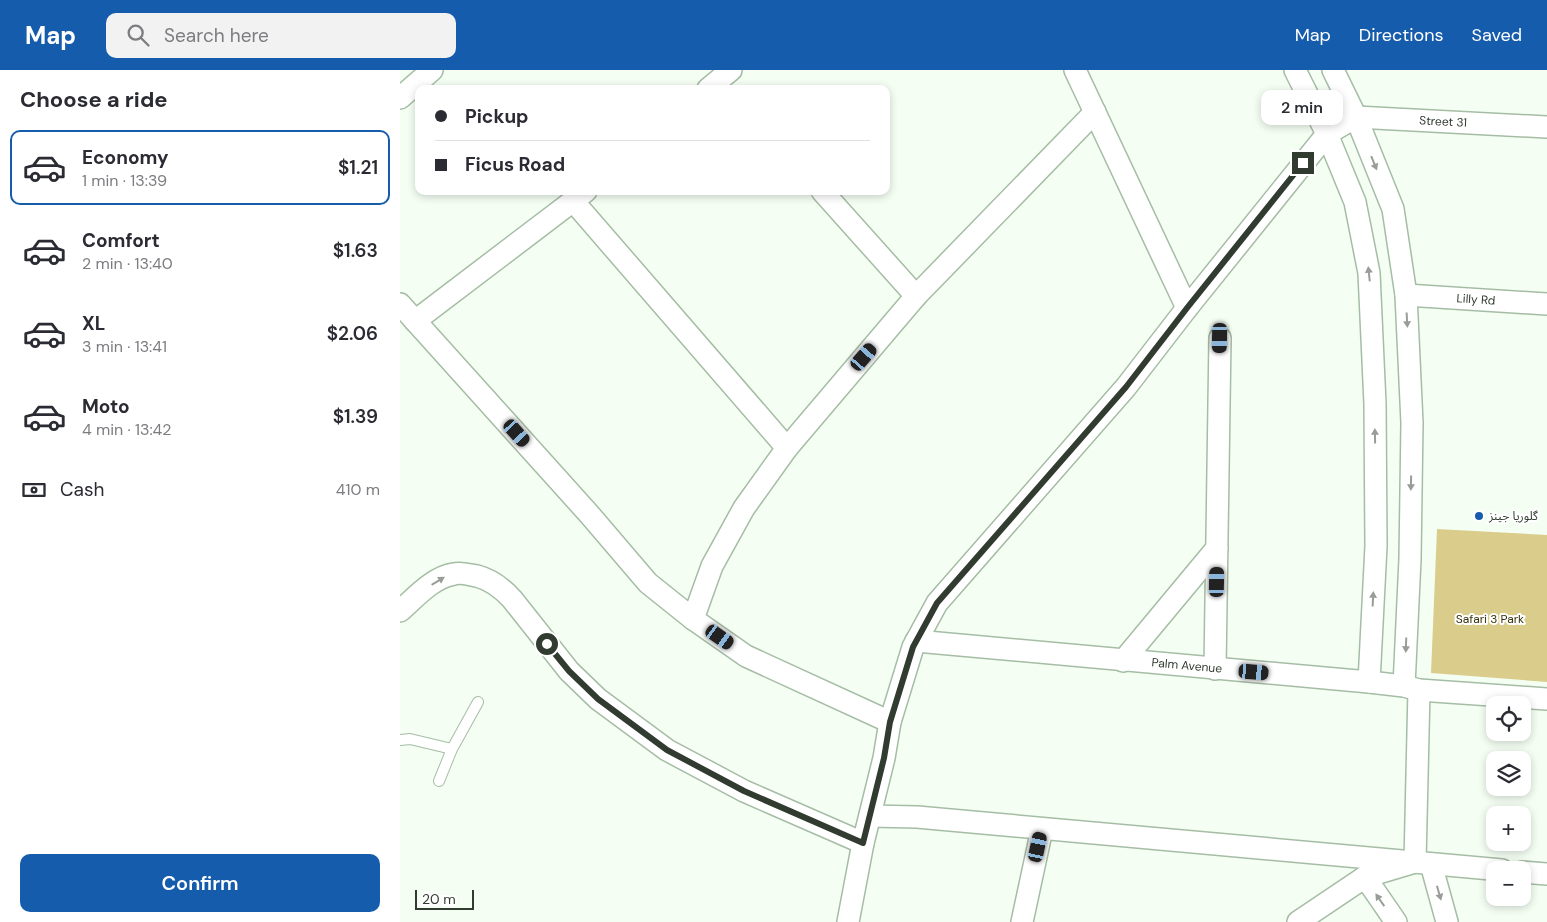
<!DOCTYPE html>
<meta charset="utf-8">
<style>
body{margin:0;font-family:"DM Sans","Noto Sans Arabic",sans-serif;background:#f2f2f3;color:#2b2b33;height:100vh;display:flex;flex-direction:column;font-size:19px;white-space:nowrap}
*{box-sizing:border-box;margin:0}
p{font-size:16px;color:#7c7c81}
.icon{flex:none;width:28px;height:28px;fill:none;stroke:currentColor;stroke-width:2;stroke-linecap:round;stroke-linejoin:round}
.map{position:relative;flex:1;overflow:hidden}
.details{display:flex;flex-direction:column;background:#fff;width:400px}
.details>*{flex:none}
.top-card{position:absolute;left:15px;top:15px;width:475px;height:110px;border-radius:10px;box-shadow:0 2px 8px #0003;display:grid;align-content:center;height:110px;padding:0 20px;background:#fff}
.buttons{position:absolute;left:1086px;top:626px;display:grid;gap:10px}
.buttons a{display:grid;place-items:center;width:45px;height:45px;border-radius:10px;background:#fff;box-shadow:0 2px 8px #0003;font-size:25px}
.scale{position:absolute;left:15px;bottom:12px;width:59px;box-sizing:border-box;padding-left:5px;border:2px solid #313b30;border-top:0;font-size:14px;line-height:18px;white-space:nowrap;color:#313b30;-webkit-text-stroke:4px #fff;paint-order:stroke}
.end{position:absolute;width:22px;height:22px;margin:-11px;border:6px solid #313b30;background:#fff;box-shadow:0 0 0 2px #fff}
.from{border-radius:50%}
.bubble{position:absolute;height:35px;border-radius:10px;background:#fff;box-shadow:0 2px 8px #0003;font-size:16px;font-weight:600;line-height:35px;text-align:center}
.car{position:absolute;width:15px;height:30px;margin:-15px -8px;border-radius:6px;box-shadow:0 0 4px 1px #0007;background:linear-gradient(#222 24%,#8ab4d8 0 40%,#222 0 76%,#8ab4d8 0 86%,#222 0)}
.top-card b{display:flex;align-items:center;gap:18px;height:48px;font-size:19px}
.top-card b+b{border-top:1px solid #e1e1e2}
.top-card i{width:12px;height:12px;background:#2b2b33}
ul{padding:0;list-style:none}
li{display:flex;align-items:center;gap:15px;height:75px;margin:0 10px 8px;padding:0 10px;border:2px solid transparent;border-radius:10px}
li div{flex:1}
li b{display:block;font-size:19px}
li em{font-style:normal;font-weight:600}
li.selected{border-color:#165cac}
li>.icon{width:45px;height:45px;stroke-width:1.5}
h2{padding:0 20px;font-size:22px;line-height:60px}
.pay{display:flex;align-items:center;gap:12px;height:55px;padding:0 20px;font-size:19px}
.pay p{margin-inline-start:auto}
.cta{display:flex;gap:10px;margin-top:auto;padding:10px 20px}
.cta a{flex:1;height:58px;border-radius:10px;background:#165cac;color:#fff;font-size:20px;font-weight:600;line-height:58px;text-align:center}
header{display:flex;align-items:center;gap:30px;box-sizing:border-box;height:70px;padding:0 25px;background:#165cac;color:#fff}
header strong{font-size:24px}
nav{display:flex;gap:28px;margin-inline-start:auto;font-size:18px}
.search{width:350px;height:45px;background:#f2f2f3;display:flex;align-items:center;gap:12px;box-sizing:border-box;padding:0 18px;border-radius:10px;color:#7c7c81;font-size:19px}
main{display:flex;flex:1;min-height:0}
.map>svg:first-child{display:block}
</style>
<header>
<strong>Map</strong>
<div class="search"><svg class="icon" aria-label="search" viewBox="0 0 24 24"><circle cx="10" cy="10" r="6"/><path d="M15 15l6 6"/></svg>Search here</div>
<nav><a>Map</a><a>Directions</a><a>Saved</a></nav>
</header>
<main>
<section class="details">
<h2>Choose a ride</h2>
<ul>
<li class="selected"><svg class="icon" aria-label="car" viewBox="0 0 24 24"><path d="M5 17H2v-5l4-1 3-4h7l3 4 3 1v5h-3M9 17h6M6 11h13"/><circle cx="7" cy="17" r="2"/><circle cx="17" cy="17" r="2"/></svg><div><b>Economy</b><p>1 min · 13:39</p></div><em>$1.21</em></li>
<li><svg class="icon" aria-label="car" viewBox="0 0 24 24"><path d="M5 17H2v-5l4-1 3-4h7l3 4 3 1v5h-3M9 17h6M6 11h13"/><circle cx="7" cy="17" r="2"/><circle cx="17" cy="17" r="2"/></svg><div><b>Comfort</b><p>2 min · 13:40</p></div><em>$1.63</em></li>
<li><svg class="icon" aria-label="car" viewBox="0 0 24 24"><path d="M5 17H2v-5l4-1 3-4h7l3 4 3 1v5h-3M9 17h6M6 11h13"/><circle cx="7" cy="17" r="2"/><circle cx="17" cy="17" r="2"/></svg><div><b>XL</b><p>3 min · 13:41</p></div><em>$2.06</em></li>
<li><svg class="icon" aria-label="car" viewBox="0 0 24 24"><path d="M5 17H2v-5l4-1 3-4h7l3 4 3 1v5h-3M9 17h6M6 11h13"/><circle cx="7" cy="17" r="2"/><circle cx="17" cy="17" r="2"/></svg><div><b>Moto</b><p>4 min · 13:42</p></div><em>$1.39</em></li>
</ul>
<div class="pay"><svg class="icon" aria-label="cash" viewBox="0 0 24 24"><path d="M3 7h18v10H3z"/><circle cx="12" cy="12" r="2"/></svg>Cash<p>410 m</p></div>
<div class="cta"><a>Confirm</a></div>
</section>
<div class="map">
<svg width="1147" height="852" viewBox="0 0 1147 852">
<rect width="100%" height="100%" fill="#f4fef3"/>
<path fill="#dacd8c" d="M1037 459 1147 465V612L1031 603Z"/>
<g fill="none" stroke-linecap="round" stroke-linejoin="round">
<g stroke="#a5bda4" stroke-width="12">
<path id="service" d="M0 670 10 669 52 679
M39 711 52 679 78 632"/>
</g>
<g stroke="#a5bda4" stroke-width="24">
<g id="minor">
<path d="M675 0 787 238"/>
<path d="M895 0 927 64 955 132 969 203 975 334 976 476 969 612"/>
<path d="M933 0 956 47 993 139 1006 225 1012 353 1010 489 1004 616"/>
<path d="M308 19 331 0"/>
<path d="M0 28 32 0"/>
<path d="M422 121 516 226"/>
<path d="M174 132 387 378"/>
<path id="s1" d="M1006 225 1147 234"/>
<path d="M0 234 189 444 248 513 293 549 346 586 490 652"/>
<path d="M15 251 186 121"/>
<path d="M0 541C15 528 33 507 54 504 61 502 70 505 77 506 92 510 102 518 112 529L169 601 198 629 267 680 344 721 463 773"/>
<path d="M293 549 312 496 344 438 387 378 516 226 695 42"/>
<path id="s2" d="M516 571 969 612 1004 616 1019 620 1147 629"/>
<path d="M723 591 817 478"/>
<path d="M815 599 820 268"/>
<path d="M470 746 517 747 1102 800"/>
<path d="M1031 794 1047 852"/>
<path d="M1122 802 1147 804"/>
<path d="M965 807 996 852"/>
<path id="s3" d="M448 852 463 773 484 688 490 652 513 577 537 533 726 317 787 238 927 64 956 47 1147 57"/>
<path d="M622 852 642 759"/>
<path d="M898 852 965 807 1015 792 1019 620"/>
</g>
</g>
<use href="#service" stroke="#fff" stroke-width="10"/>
<use href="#minor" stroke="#fff" stroke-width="21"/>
</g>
<defs><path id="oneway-solid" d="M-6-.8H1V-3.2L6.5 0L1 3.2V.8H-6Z" transform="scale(1.25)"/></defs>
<g fill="#989d98">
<use href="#oneway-solid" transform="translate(974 93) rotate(68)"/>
<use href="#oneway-solid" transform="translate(969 204) rotate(-96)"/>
<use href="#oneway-solid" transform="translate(1007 250) rotate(87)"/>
<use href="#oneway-solid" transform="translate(975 366) rotate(-91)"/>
<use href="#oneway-solid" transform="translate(1011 413) rotate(91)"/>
<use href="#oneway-solid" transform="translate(38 511) rotate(-31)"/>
<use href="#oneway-solid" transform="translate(973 529) rotate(-87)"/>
<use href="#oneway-solid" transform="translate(1006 575) rotate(92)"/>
<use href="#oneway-solid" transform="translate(1039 823) rotate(74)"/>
<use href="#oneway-solid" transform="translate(980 830) rotate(-125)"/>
</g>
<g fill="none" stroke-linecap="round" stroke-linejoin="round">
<path stroke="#313b30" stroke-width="6" d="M147 574 169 601 198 629 267 680 344 721 463 773 484 688 490 652 513 577 537 533 726 317 787 238 903 93"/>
</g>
<circle fill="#165cac" stroke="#fff" stroke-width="2" cx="1079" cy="446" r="5"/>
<g text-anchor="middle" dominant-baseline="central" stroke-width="4" stroke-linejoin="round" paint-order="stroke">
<g font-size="12" fill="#313b30" stroke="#fff">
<text stroke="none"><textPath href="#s3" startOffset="1064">Street 31</textPath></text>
<text stroke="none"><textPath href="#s1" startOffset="70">Lilly Rd</textPath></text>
<text stroke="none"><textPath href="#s2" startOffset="272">Palm Avenue</textPath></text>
</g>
<g font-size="12" fill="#313b30" stroke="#fff" text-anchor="start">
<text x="1089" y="446">گلوریا جینز</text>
</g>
<g font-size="12" fill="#39320a" stroke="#fff">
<text x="1090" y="549">Safari 3 Park</text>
</g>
</g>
</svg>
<div class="buttons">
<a><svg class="icon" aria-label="locate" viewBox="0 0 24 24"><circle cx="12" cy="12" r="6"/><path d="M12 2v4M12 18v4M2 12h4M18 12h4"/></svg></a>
<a><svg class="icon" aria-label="layers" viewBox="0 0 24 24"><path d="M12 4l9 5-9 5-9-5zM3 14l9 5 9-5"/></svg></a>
<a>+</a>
<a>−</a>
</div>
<div class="scale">20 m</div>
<i class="end from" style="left:147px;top:574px"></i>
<i class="end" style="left:903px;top:93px"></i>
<div class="bubble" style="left:861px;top:20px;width:82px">2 min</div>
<i class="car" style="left:820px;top:268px;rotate:181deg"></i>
<i class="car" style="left:464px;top:287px;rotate:41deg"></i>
<i class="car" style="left:117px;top:363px;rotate:138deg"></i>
<i class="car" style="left:817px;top:512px;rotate:1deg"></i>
<i class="car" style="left:320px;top:567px;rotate:125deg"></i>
<i class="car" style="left:854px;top:602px;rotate:95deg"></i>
<i class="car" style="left:638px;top:777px;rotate:12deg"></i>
<div class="top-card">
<b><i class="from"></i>Pickup</b>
<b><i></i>Ficus Road</b>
</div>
</div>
</main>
